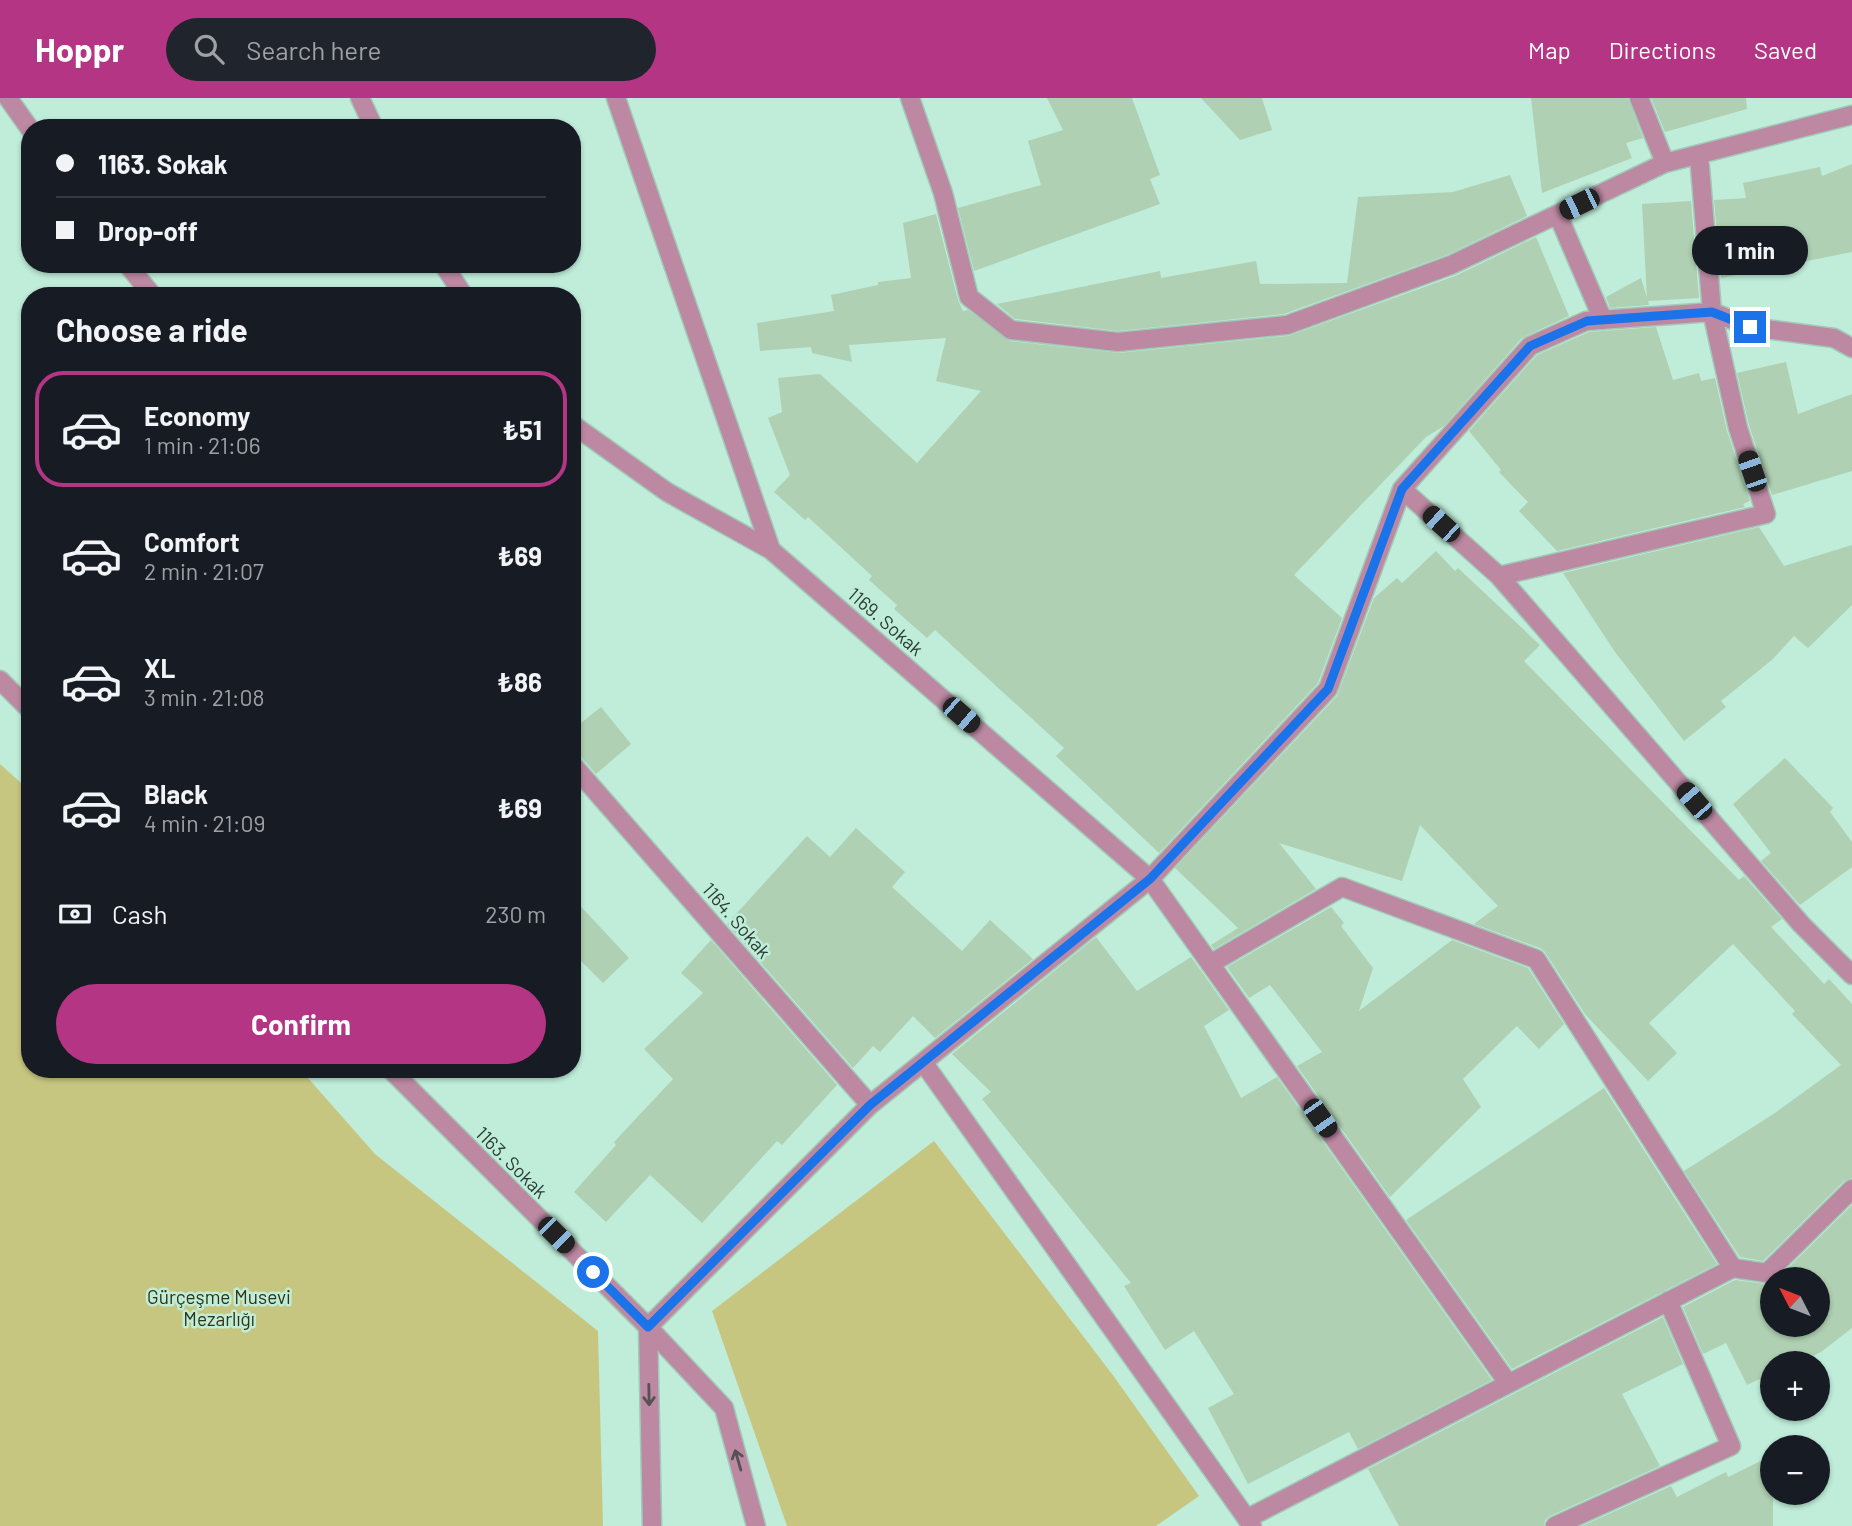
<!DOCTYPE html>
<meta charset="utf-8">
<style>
body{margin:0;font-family:Barlow,sans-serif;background:#20242c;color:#f1f3f6;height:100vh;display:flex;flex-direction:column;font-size:26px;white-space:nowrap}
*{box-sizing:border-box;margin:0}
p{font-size:23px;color:#9ea1a6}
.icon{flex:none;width:38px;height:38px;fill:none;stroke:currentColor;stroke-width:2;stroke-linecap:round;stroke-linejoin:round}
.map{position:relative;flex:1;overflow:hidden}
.drawer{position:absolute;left:21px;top:189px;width:560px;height:791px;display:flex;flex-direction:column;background:#171b24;border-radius:28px;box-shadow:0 2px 5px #0004}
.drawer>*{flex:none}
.banner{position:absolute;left:21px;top:21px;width:560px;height:154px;border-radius:28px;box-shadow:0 2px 5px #0004;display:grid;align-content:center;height:154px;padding:0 35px;background:#171b24}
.needle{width:46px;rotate:312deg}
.fabs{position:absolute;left:1760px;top:1169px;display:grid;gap:14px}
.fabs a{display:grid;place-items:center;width:70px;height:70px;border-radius:50%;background:#171b24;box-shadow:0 2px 5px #0004;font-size:35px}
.end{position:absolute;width:32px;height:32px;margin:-16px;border:9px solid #1a73e8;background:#fff;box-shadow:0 0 0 4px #fff}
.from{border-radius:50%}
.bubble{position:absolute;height:49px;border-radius:24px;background:#171b24;box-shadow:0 2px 5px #0004;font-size:23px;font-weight:700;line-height:49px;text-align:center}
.car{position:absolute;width:21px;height:42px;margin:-21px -10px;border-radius:9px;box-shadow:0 0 5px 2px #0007;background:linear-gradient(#222 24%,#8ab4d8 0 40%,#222 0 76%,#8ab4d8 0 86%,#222 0)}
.banner b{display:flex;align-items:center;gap:24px;height:66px;font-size:26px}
.banner b+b{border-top:2px solid #363941}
.banner i{width:18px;height:18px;background:#f1f3f6}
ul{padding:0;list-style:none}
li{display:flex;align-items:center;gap:21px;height:116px;margin:0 14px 10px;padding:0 21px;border:4px solid transparent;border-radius:28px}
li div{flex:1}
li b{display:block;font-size:26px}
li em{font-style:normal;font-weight:700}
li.selected{border-color:#b43583}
li>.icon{width:63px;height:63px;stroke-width:1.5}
h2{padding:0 35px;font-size:32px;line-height:84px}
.pay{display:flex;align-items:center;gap:18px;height:77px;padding:0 35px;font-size:26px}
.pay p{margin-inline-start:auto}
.action{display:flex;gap:14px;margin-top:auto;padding:14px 35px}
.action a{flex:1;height:80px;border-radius:42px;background:#b43583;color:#fff;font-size:28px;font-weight:700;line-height:80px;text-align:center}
header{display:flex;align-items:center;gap:42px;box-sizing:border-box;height:98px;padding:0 35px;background:#b43583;color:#fff}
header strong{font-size:33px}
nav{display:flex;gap:38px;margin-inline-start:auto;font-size:24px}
.search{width:490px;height:63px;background:#20242c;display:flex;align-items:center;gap:18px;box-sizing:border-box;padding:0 24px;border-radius:38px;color:#9ea1a6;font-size:26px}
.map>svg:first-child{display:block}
</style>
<header>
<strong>Hoppr</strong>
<div class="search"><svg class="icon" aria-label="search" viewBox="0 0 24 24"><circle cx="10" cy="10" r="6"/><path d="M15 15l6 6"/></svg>Search here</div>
<nav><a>Map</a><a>Directions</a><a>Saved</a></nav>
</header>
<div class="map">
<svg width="1852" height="1428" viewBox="0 0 1852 1428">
<rect width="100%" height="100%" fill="#bfedd9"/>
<path fill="#c7c681" d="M0 666 30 693V971H300L375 1056 598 1233 603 1428H0Z
M934 1043 1112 1276 1199 1398 1156 1428H787L712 1213Z"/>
<path fill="#afd0b2" d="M1047 0H1132L1160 77 1150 81 1160 106 974 173 958 110 1041 87 1028 43 1063 32Z
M1201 0H1262L1272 32 1240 42Z
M1531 0H1628L1643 40 1626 45 1632 60 1542 95Z
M1651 0H1746L1747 11 1665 34Z
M1852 66V154L1721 180 1714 102 1746 100 1743 85 1820 69 1822 78Z
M1510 77 1527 118 1447 157 1284 216 1118 233 1015 221 997 206 1160 173 1161 180 1256 163 1260 186 1347 185 1358 99 1453 94Z
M1691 103 1699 200 1648 203 1649 207 1610 210 1606 199 1641 180 1647 200 1642 106Z
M936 116 958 202 963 213 968 212 1010 243 1119 255 1288 238 1455 178 1536 139 1569 218 1522 240 1444 328 1426 339 1294 477 1342 520 1318 585 1159 755 1056 658 1064 650 935 532 927 540 894 511 897 507 869 482 872 478 808 419 805 422 774 394 790 377 768 320 782 314 778 280 820 276 917 365 981 293 936 283 946 240 849 247 852 264 812 255 811 249 760 253 757 225 834 213 831 197 878 187V184L911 180 903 125Z
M1656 229 1673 282 1699 275 1701 283 1715 280 1727 333 1750 403 1743 406 1745 409 1557 453 1519 413 1528 404 1499 374 1501 372 1469 333 1537 257 1589 234Z
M1786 264 1798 316 1852 296V373L1772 397 1749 327 1737 275Z
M1759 429 1784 468 1852 447V507L1808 550 1794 538 1773 561 1721 603 1726 609 1684 643 1615 554 1563 475Z
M1436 453 1455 473 1458 470 1540 547 1524 563 1739 782 1744 778 1782 821 1771 829 1824 886 1829 881 1852 906V1080L1844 1083 1763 1163 1740 1159 1684 1073 1775 1015 1841 967 1792 916 1795 913 1733 846 1649 925 1677 955 1648 983 1585 916 1545 854 1540 850 1474 826 1498 808 1420 727 1402 783 1279 745 1316 791 1214 851 1211 847 1238 830 1175 770 1337 598 1374 500 1397 480 1402 485Z
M601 609 631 646 596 676 581 659 572 655V632Z
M1785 660 1833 710 1830 714 1852 744V769L1800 807 1761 763 1771 755 1733 706Z
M856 730 905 774 892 789 962 853 990 822 1033 861 935 940 913 918 880 954 873 948 853 970 727 826 807 738 830 759Z
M572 799 629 860 603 885 572 854Z
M1331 809 1344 825 1341 828 1373 870 1359 913 1452 842 1528 870 1564 926 1539 951 1517 928 1463 981 1481 1009 1390 1099 1297 968 1322 954 1270 887 1249 900 1227 869Z
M1096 839 1137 893 1191 859 1229 912 1204 928 1241 1000 1277 979 1492 1282 1358 1351 1349 1334 1248 1386 1208 1310 1234 1296 1194 1233 1165 1252 1124 1188 1131 1185 982 1001 991 994 952 956Z
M711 842 837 987 782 1047 777 1043 702 1125 650 1077 606 1124 574 1094 616 1047 614 1044 673 981 644 951 703 895 681 875Z
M1604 990 1717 1166 1512 1271 1406 1122Z
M1852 1107V1230L1821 1254 1799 1265H1773V1275L1747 1287 1726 1245 1703 1256 1683 1209 1735 1182 1765 1186 1773 1185V1227H1818V1181H1777Z
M1663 1219 1683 1266 1622 1296 1660 1368 1550 1418 1545 1422 1544 1428H1399L1368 1371Z
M1773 1357V1428H1582L1671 1388 1677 1399 1726 1374 1728 1379Z"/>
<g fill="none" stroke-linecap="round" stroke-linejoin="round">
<g stroke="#a1c9b8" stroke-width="21">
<path id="street" d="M8 0 30 31
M360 0 374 30
M616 0 771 452
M910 0 943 95 969 199 1011 232 1118 244 1287 227 1451 167 1665 65 1852 17
M1639 0 1665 65
M1699 57 1712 214 1750 229 1834 240 1852 250
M1558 117 1603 222
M127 166 153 198
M443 166 464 198
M572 326 667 394 771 452 1150 781 1508 1285
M1402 391 1499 478
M0 582 30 612
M572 666 870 1007
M1210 866 1342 789 1536 861 1733 1170 1767 1175 1852 1091
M923 964 1252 1428
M390 971 648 1229 724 1310 756 1428
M1248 1420 1733 1170
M652 1428 648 1229 870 1007 1150 781 1328 591 1402 391 1530 248 1586 223 1712 214 1738 330 1766 416 1499 478 1801 826 1852 877
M1555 1428 1731 1348 1668 1203"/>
</g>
<use href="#street" stroke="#bc88a2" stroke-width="18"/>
</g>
<defs><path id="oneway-shaft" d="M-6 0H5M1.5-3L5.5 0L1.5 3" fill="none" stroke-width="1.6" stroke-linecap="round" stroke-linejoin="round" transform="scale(1.75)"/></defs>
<g stroke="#555255">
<use href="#oneway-shaft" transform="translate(649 1297) rotate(89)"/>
<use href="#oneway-shaft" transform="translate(738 1362) rotate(-106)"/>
</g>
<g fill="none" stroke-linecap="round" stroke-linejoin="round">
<path stroke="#1a73e8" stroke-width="9" d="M593 1174 648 1229 870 1007 1150 781 1328 591 1402 391 1530 248 1587 223 1712 214 1750 229"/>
</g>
<g text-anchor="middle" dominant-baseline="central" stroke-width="5" stroke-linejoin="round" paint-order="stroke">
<g font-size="19" fill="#293b34" stroke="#bfedd9">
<text transform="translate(886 523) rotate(41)">1169. Sokak</text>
<text transform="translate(737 822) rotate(49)">1164. Sokak</text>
<text transform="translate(512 1064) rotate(45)">1163. Sokak</text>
</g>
<g font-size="19" fill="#33320f" stroke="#bfedd9">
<text x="219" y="1198">Gürçeşme Musevi<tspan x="219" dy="22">Mezarlığı</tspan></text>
</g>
</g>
</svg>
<div class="fabs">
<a><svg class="needle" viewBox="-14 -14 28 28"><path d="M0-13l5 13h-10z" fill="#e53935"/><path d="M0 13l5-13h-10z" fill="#9ea1a6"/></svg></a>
<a>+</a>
<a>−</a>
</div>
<i class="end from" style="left:593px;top:1174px"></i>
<i class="end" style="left:1750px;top:229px"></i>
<div class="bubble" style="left:1692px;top:128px;width:116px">1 min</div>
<i class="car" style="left:1579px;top:106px;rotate:244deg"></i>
<i class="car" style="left:1752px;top:373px;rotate:341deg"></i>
<i class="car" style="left:1441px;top:426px;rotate:312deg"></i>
<i class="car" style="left:961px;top:617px;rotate:131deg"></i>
<i class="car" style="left:1694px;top:703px;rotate:319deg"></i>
<i class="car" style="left:1320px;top:1020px;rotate:145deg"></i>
<i class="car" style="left:556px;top:1137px;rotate:135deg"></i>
<div class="banner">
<b><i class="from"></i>1163. Sokak</b>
<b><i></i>Drop-off</b>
</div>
<section class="drawer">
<h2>Choose a ride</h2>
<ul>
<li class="selected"><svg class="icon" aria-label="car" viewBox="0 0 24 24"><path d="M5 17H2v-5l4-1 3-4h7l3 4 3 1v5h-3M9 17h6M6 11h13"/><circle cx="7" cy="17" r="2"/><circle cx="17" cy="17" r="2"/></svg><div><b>Economy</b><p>1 min · 21:06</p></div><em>₺51</em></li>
<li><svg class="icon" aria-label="car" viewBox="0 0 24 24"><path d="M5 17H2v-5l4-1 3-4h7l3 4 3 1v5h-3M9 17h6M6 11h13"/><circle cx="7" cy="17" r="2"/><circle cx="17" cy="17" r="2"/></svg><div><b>Comfort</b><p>2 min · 21:07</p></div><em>₺69</em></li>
<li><svg class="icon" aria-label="car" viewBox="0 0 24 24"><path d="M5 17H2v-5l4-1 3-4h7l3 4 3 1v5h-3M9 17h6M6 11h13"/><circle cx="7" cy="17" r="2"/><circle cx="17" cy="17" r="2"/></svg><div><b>XL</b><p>3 min · 21:08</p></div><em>₺86</em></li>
<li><svg class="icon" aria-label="car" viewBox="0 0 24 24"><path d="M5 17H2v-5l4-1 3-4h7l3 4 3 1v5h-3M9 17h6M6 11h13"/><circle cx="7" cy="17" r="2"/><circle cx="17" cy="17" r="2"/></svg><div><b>Black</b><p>4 min · 21:09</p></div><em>₺69</em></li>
</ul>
<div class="pay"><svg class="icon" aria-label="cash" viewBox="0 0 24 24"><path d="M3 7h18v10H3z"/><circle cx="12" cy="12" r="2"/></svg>Cash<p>230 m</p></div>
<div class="action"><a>Confirm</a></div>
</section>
</div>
